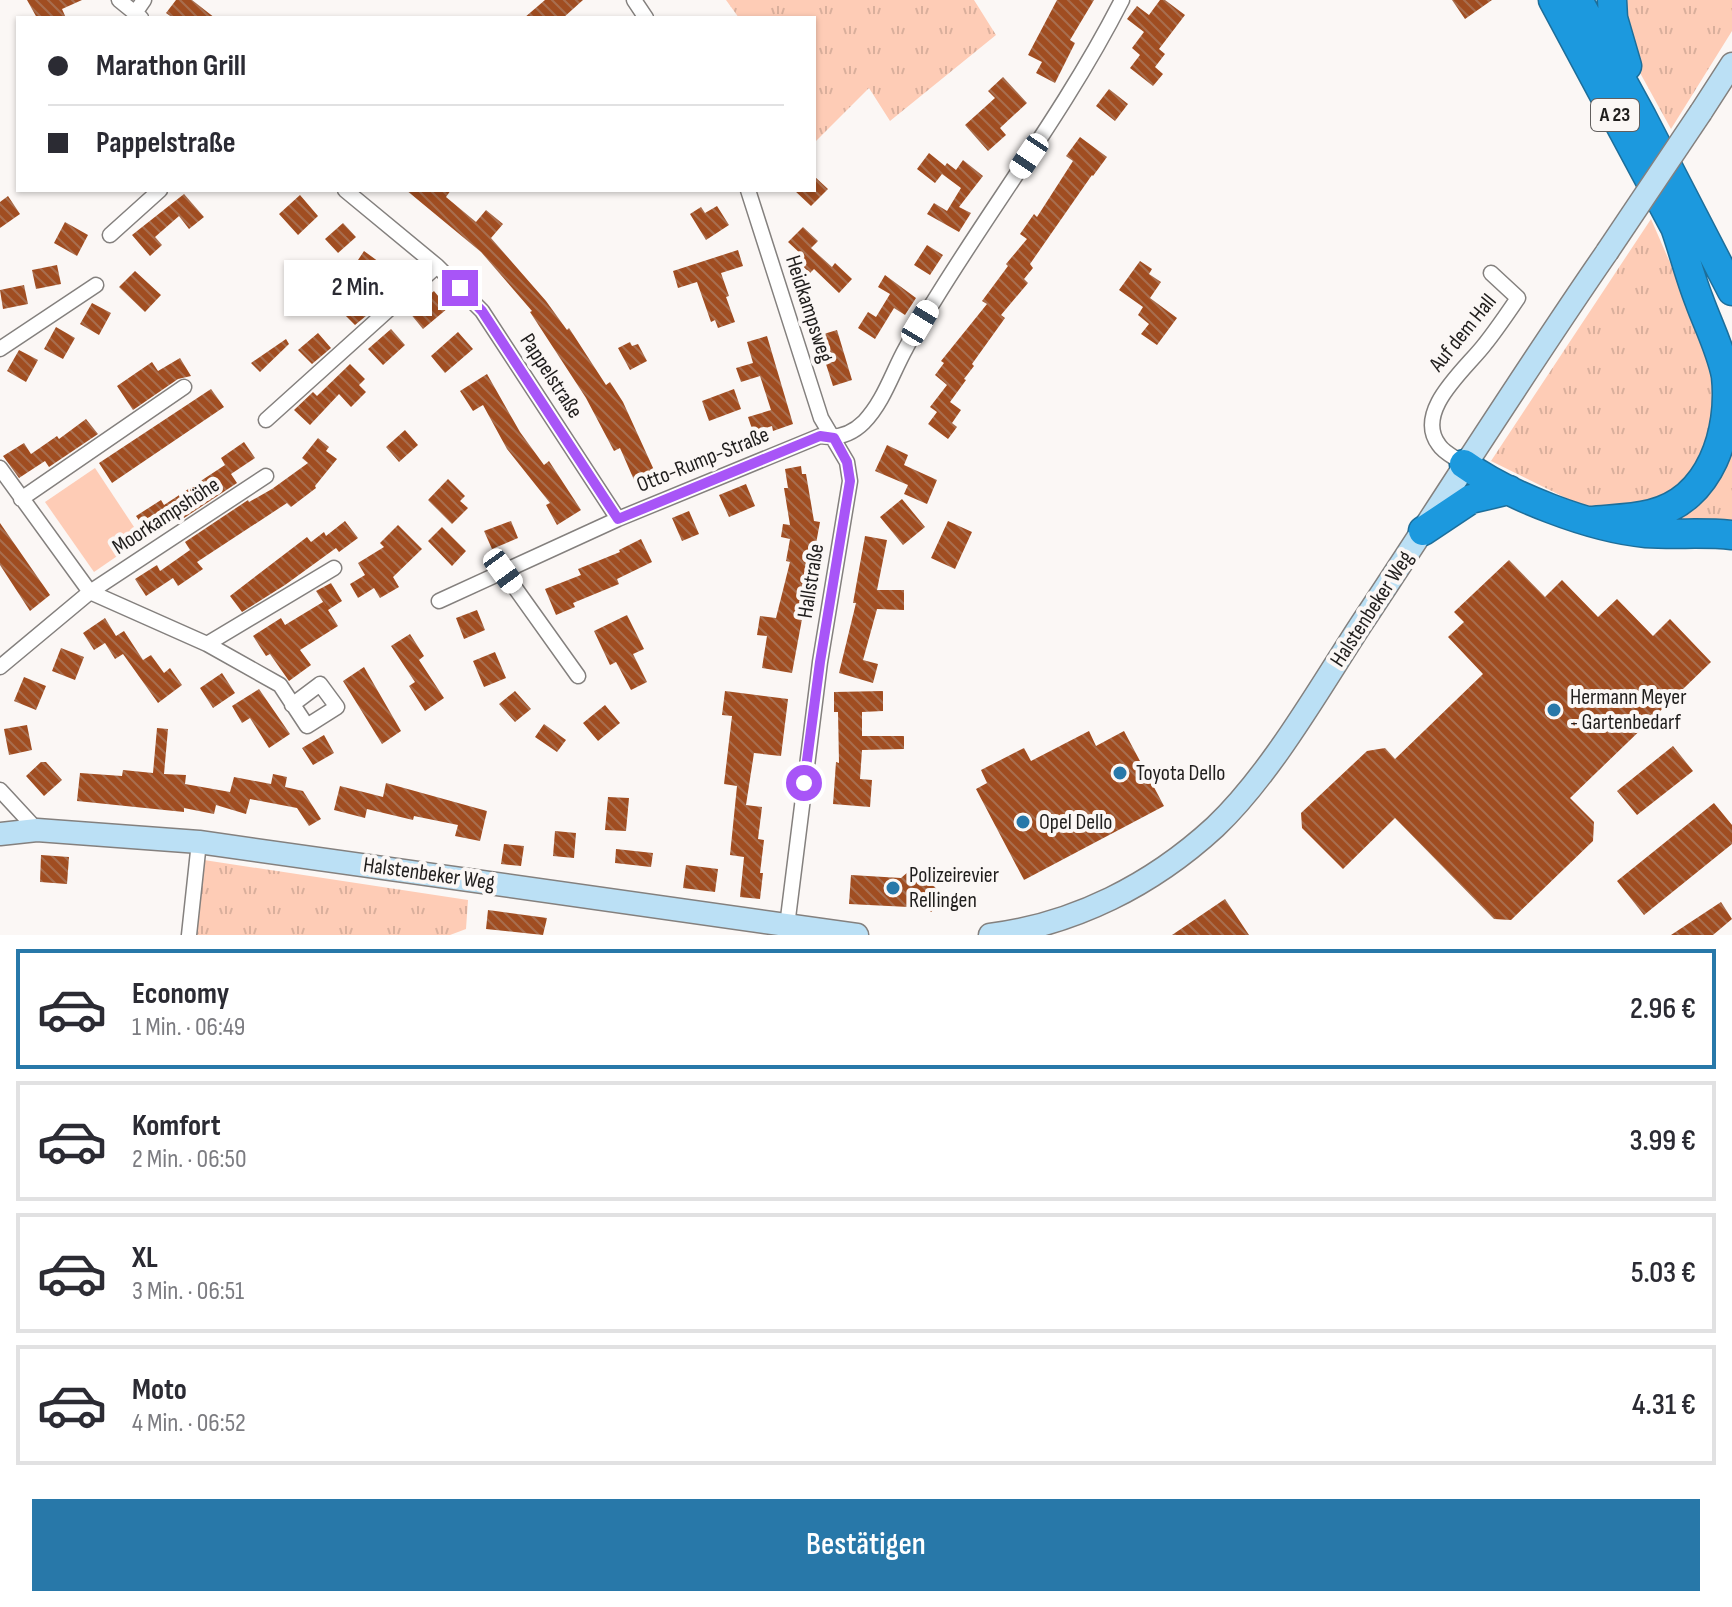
<!DOCTYPE html>
<html lang="de">
<meta charset="utf-8">
<style>
body{margin:0;font-family:"Sofia Sans Condensed",sans-serif;background:#f7f7f7;color:#2b2b33;height:100vh;display:flex;flex-direction:column;font-size:30px;white-space:nowrap}
*{box-sizing:border-box;margin:0}
p{font-size:26px;color:#7c7c81}
.icon{flex:none;width:44px;height:44px;fill:none;stroke:currentColor;stroke-width:2;stroke-linecap:round;stroke-linejoin:round}
.map{position:relative;height:935px;overflow:hidden}
.panel{display:flex;flex-direction:column;background:#fff;flex:1}
.panel>*{flex:none}
.guide{position:absolute;left:16px;top:16px;width:800px;height:176px;border-radius:0px;box-shadow:0 2px 6px #0004;display:grid;align-content:center;height:176px;padding:0 32px;background:#fff}
.end{position:absolute;width:36px;height:36px;margin:-18px;border:10px solid #a855f7;background:#fff;box-shadow:0 0 0 4px #fff}
.from{border-radius:50%}
.bubble{position:absolute;height:56px;border-radius:0px;background:#fff;box-shadow:0 2px 6px #0004;font-size:26px;font-weight:600;line-height:56px;text-align:center}
.car{position:absolute;width:24px;height:48px;margin:-24px -12px;border-radius:10px;box-shadow:0 0 6px 2px #0007;background:linear-gradient(#fff 24%,#345 0 40%,#fff 0 76%,#345 0 86%,#fff 0)}
.guide b{display:flex;align-items:center;gap:28px;height:76px;font-size:30px}
.guide b+b{border-top:2px solid #e1e1e2}
.guide i{width:20px;height:20px;background:#2b2b33}
ul{padding:14px 0 0;list-style:none}
li{display:flex;align-items:center;gap:24px;height:120px;margin:0 16px 12px;padding:0 16px;border:4px solid #e1e1e2;border-radius:0px}
li div{flex:1}
li b{display:block;font-size:30px}
li em{font-style:normal;font-weight:600}
li.selected{border-color:#2878a9}
li>.icon{width:72px;height:72px;stroke-width:1.5}
.primary-button{display:flex;gap:16px;margin-top:auto;padding:16px 32px}
.primary-button a{flex:1;height:92px;border-radius:0px;background:#2878a9;color:#fff;font-size:32px;font-weight:600;line-height:92px;text-align:center}
.map>svg:first-child{display:block}
</style>
<div class="map">
<svg width="1732" height="935" viewBox="0 0 1732 935">
<defs>
<pattern id="grass-tufts" width="24" height="20" patternUnits="userSpaceOnUse" patternTransform="scale(2)"><rect width="24" height="20" fill="#feccb6"/><path d="M3 7l-1-3M5 7V3M7 7l1-3M15 17l-1-3M17 17v-4M19 17l1-3" fill="none" stroke="#d9af9c"/></pattern>
<pattern id="building-back-hatch" width="6" height="6" patternUnits="userSpaceOnUse" patternTransform="scale(2)"><rect width="6" height="6" fill="#a04d21"/><path d="M-1 5l2 2M0 0l6 6M5-1l2 2" fill="none" stroke="#a86e4f"/></pattern>
</defs>
<rect width="100%" height="100%" fill="#fbf7f5"/>
<path fill="url(#grass-tufts)" d="M726 0H974L996 35 890 121 869 88 814 143V18H739Z
M1618 0H1732V31L1671 129 1639 71Z
M1651 219 1711 357 1720 427 1686 489 1623 511 1584 507 1491 461Z
M1732 442V528L1644 527Z
M204 860 468 900 466 929 450 935H197Z"/>
<path fill="#feccb6" d="M95 468 142 539 94 572 45 502Z"/>
<path fill="url(#building-back-hatch)" d="M27 0H82L62 9 66 18H37Z
M176 0H192L215 18H173L166 13Z
M545 0H583L563 18H524Z
M1057 0H1094L1070 40 1075 43 1055 83 1036 73 1042 62 1028 55Z
M1160 0H1165L1185 15 1159 49 1165 54 1155 67 1163 74 1153 86 1130 68 1140 55 1132 48 1144 32 1127 19 1137 6 1149 15Z
M1452 0H1492L1465 19Z
M1003 77 1027 103 1000 128 1006 135 988 151 965 125 995 98 988 91Z
M1109 89 1128 104 1115 121 1096 106Z
M1080 137 1107 157 1093 176 1092 175 1030 264 1033 268 1024 279 1028 283 1001 315 1005 318 972 364 974 366 964 379 966 380 950 402 961 410 952 423 957 427 948 439 928 424 937 412 930 407 947 385 935 375 944 363 941 361 987 304 982 301 1008 266 1006 264 1027 239 1020 234 1034 214 1037 217 1073 161 1066 156Z
M929 153 945 166 947 163 956 170 963 160 983 176 959 207 971 213 959 232 927 214 934 203 947 211 961 188 942 174 935 183 917 169Z
M814 176 828 189 811 206 794 190H814Z
M406 190H451L446 197 476 222 486 210 503 224 491 238 546 301 567 330 569 328 606 385 610 382 623 402 659 481 638 489 620 448 614 451 586 398 530 312 532 311 481 252Z
M184 194 204 217 189 229 179 216 155 237 162 245 150 256 132 235Z
M300 195 318 216 298 235 279 214Z
M8 196 20 214 0 228V202Z
M717 206 729 225 706 240 690 214 701 207 705 213Z
M65 222 88 235 77 256 54 243Z
M343 223 356 237 338 253 325 239Z
M803 227 818 241 811 248 832 267 835 263 852 279 839 293 814 269 810 273 796 260 801 254 788 242Z
M927 245 943 255 930 275 914 265Z
M738 250 743 266 721 273 729 296 726 297 735 322 718 328 715 320 711 322 697 282 678 288 673 271Z
M364 251 401 278 392 292 354 266Z
M1140 261 1152 269 1149 274 1161 282 1150 298 1177 318 1157 345 1141 334 1149 324 1138 315 1143 307 1119 290Z
M57 265 61 284 36 289 32 270Z
M135 271 161 295 145 312 119 287Z
M885 275 916 298 905 315 894 308 875 339 858 328 868 312 876 317 890 294 878 287Z
M24 285 28 304 3 309 0 290Z
M434 291 448 308 423 329 409 312Z
M367 294 378 306 355 325 345 315Z
M92 303 111 313 99 335 80 324Z
M56 327 75 338 63 359 44 349Z
M391 329 405 345 383 365 368 349Z
M837 330 852 380 833 386 817 336Z
M458 332 473 349 445 373 431 356Z
M318 333 331 348 312 364 298 350Z
M767 336 793 424 773 431 772 426 753 432 748 417 771 410 760 376 741 382 736 368 753 363 747 342Z
M286 339 289 344 260 372 251 363Z
M630 342 632 346 638 344 647 361 630 370 618 348Z
M19 350 38 360 26 382 7 371Z
M180 358 191 376 178 379 133 410 117 386 152 362 158 371Z
M350 364 365 379 359 385 366 392 351 407 339 394 310 425 294 410 313 392 317 396Z
M487 374 520 432 544 465 549 461 581 510 557 525 546 505 550 503 507 449 483 405 473 411 460 391Z
M211 389 224 407 112 483 99 463Z
M734 389 741 409 709 421 702 401Z
M86 419 98 434 49 467 45 461 19 478 3 456 24 443 31 454 57 436 59 439Z
M405 430 418 445 399 462 386 447Z
M318 438 329 447 326 451 337 459 315 486 316 488 291 507 287 503 197 562 203 569 178 586 173 578 146 596 135 579 157 565 160 571 190 550 185 542 248 500 249 502 272 489 308 463 302 458Z
M244 442 255 458 231 474 237 483 178 522 175 519 150 536 136 516 161 500 164 505 225 465 221 458Z
M887 445 908 455 904 465 937 480 927 504 904 494 908 485 875 471Z
M801 466 802 474H806L814 521 820 522 792 673 762 668 767 636 757 635 760 616 776 618 790 562 786 561 790 539 781 537 783 524 790 525 784 488H788L785 469Z
M448 479 465 496 460 501 468 508 452 524 428 500Z
M746 484 755 506 729 517 719 495Z
M902 499 925 527 903 545 880 517Z
M689 511 699 534 682 541 672 518Z
M345 521 358 538 339 552 336 548 285 585 242 612 230 596 307 537 311 542 324 532 326 536Z
M511 521 518 538 492 549 484 531Z
M948 521 972 532 955 569 931 558Z
M0 523 50 595 30 611 0 565Z
M398 525 422 549 393 577 399 587 380 598 374 588 358 598 350 584 365 575 358 563 384 547 380 543Z
M442 527 466 551 452 566 428 541Z
M865 536 887 540 877 590H904V610L877 609 863 660 878 664 873 683 839 673 856 603H853Z
M641 539 652 562 617 579 619 584 573 603 575 607 556 615 545 589 581 575 578 569 620 552 619 550Z
M1509 560 1545 597 1562 580 1598 617 1617 599 1653 636 1670 619 1711 662 1570 798 1594 822 1593 841 1511 920 1494 919 1395 818 1343 869 1302 828 1301 813 1367 751 1385 748 1395 759 1483 674 1448 637 1464 622 1454 612Z
M331 583 342 601 328 610 338 626 300 650 311 665 289 681 270 654 266 656 253 636 281 618 285 625 323 602 327 608 316 591Z
M477 610 485 630 464 639 456 618Z
M627 615 644 649 633 654 647 682 631 690 616 662 610 665 594 631Z
M105 618 116 636 124 631 143 660 151 655 164 673 170 668 182 685 158 703 123 654 115 659 105 643 94 650 83 633Z
M410 634 424 656 419 660 444 698 425 711 409 686 415 682 391 646Z
M61 648 84 657 75 680 52 671Z
M495 652 506 678 484 687 473 661Z
M364 667 401 731 382 744 343 681Z
M222 673 235 693 213 708 200 688Z
M24 677 46 686 36 710 14 701Z
M259 689 290 734 269 748 250 718 242 723 232 706Z
M515 691 531 709 515 722 499 704Z
M725 691 788 699 781 756 754 753 746 805 762 807 758 839 764 840 760 873H763L760 899 740 897 744 857 730 855 737 786 724 784 732 716 722 715Z
M883 691V711L862 712V736H904V749L862 750 860 779 872 780 870 807 833 804 836 762 839 763 838 712H834V692Z
M605 705 620 723 598 741 583 723Z
M544 724 566 740 557 752 535 737Z
M27 725 32 750 9 755 4 729Z
M157 728 168 729 164 774 186 775 185 784 230 792 234 777 271 784 273 774 287 777 285 787 303 791 321 819 309 826 297 808 250 799 246 814 216 805 214 814 184 808V812L77 801 80 773 122 776 123 770 153 773Z
M1089 731 1096 746 1124 731 1164 806 1024 880 976 789 987 783 981 770 1024 748 1031 761Z
M324 735 334 753 313 765 302 748Z
M1673 746 1693 771 1637 815 1617 791Z
M41 762H46L62 780 44 796 26 776Z
M386 783 487 811 480 841 455 836 458 825 414 816 413 820 367 809 365 818 334 810 340 786 383 797Z
M608 797 629 798 626 831 605 830Z
M1714 803 1732 825V844L1644 915 1617 881Z
M555 831 576 833 574 858 553 856Z
M504 844 524 846 521 866 501 864Z
M616 849 653 853 651 867 615 863Z
M41 855 69 857 67 884 40 882Z
M686 865 718 869 715 892 683 888Z
M916 865 945 899 931 912 928 908 849 904 851 875 901 878Z
M1225 899 1249 935H1172Z
M1721 902 1732 919 1713 935H1671Z
M488 910 547 918 543 935 486 929Z"/>
<g fill="none" stroke-linecap="round" stroke-linejoin="round">
<g stroke="#84807e" stroke-width="17">
<path id="minor" d="M119 0 135 13
M634 0 646 18
M141 18 135 13 144 0
M345 190 437 266 482 311 618 519
M748 190 821 418 847 462 850 481 820 662 787 926
M110 235 160 190
M0 349 96 285
M266 420 437 266
M1464 464C1456 458 1444 453 1439 445 1413 411 1467 368 1485 344 1497 329 1507 314 1518 298L1491 273
M0 468 90 592 266 476
M21 499 184 387
M503 571 578 676
M439 601 618 519 820 436C837 439 851 435 864 422 884 401 892 373 906 348 914 332 924 316 934 301 996 200 1068 106 1122 0
M207 644 334 568
M0 667 90 592 207 644 280 685 307 726 337 707 320 684 292 705
M0 790 37 830
M189 935 199 842"/>
</g>
<g stroke="#84807e" stroke-width="25">
<path id="secondary" d="M1701 112 1732 64
M0 834 37 830 199 842 857 935
M990 935C1075 924 1152 885 1215 827 1270 775 1319 689 1360 626 1443 501 1522 375 1607 252"/>
</g>
<g stroke="#1d6e9a" stroke-width="31">
<path id="motorway" d="M1553 0 1685 246
M1578 0 1642 117 1732 291
M1612 0 1613 18 1627 66
M1464 464C1508 496 1591 528 1646 533 1675 535 1704 532 1732 535
M1590 521C1610 519 1631 519 1651 514 1711 500 1732 431 1726 376 1721 350 1708 325 1699 300 1690 277 1684 253 1676 230
M1423 531 1471 499 1509 490"/>
</g>
<use href="#minor" stroke="#fff" stroke-width="14"/>
<use href="#secondary" stroke="#bbe0f5" stroke-width="22"/>
<use href="#motorway" stroke="#1c99de" stroke-width="28"/>
<g stroke="#84807e" stroke-width="25" stroke-linecap="butt">
<path id="secondary-bridge" d="M1607 252 1701 112"/>
</g>
<use href="#secondary-bridge" stroke="#bbe0f5" stroke-width="22"/>
</g>
<g fill="none" stroke-linecap="round" stroke-linejoin="round">
<path stroke="#a855f7" stroke-width="10" d="M460 288 482 311 618 519 820 436 834 438 847 462 850 481 820 662 804 783"/>
</g>
<g fill="#2878a9" stroke="#fbf7f5" stroke-width="3">
<circle cx="1554" cy="710" r="8"/>
<circle cx="1120" cy="773" r="8"/>
<circle cx="1023" cy="822" r="8"/>
<circle cx="893" cy="888" r="8"/>
</g>
<g text-anchor="middle" dominant-baseline="central" stroke-width="8" stroke-linejoin="round" paint-order="stroke">
<rect fill="#fbf7f5" stroke="#625f5e" stroke-width="2" x="1591" y="99" width="48" height="32" rx="6"/>
<g font-size="20" font-weight="bold" fill="#201e1d">
<text x="1615" y="115">A 23</text>
</g>
<g font-size="22" fill="#201e1d" stroke="#fbf7f5">
<text transform="translate(809 309) rotate(72)">Heidkampsweg</text>
<text transform="translate(1463 333) rotate(-51)">Auf dem Hall</text>
<text transform="translate(551 376) rotate(57)">Pappelstraße</text>
<text transform="translate(703 460) rotate(-22)">Otto-Rump-Straße</text>
<text transform="translate(166 516) rotate(-33)">Moorkampshöhe</text>
<text transform="translate(811 581) rotate(-81)">Hallstraße</text>
<text transform="translate(1372 609) rotate(-57)">Halstenbeker Weg</text>
<text transform="translate(429 874) rotate(8)">Halstenbeker Weg</text>
</g>
<g font-size="22" fill="#201e1d" stroke="#fbf7f5" text-anchor="start">
<text x="1570" y="697">Hermann Meyer<tspan x="1570" dy="25">- Gartenbedarf</tspan></text>
<text x="1136" y="773">Toyota Dello</text>
<text x="1039" y="822">Opel Dello</text>
<text x="909" y="875">Polizeirevier<tspan x="909" dy="25">Rellingen</tspan></text>
</g>
</g>
</svg>
<i class="end from" style="left:804px;top:783px"></i>
<i class="end" style="left:460px;top:288px"></i>
<div class="bubble" style="left:284px;top:260px;width:148px">2 Min.</div>
<i class="car" style="left:1029px;top:156px;rotate:214deg"></i>
<i class="car" style="left:920px;top:323px;rotate:31deg"></i>
<i class="car" style="left:503px;top:571px;rotate:144deg"></i>
<div class="guide">
<b><i class="from"></i>Marathon Grill</b>
<b><i></i>Pappelstraße</b>
</div>
</div>
<section class="panel">
<ul>
<li class="selected"><svg class="icon" aria-label="car" viewBox="0 0 24 24"><path d="M5 17H2v-5l4-1 3-4h7l3 4 3 1v5h-3M9 17h6M6 11h13"/><circle cx="7" cy="17" r="2"/><circle cx="17" cy="17" r="2"/></svg><div><b>Economy</b><p>1 Min. · 06:49</p></div><em>2.96 €</em></li>
<li><svg class="icon" aria-label="car" viewBox="0 0 24 24"><path d="M5 17H2v-5l4-1 3-4h7l3 4 3 1v5h-3M9 17h6M6 11h13"/><circle cx="7" cy="17" r="2"/><circle cx="17" cy="17" r="2"/></svg><div><b>Komfort</b><p>2 Min. · 06:50</p></div><em>3.99 €</em></li>
<li><svg class="icon" aria-label="car" viewBox="0 0 24 24"><path d="M5 17H2v-5l4-1 3-4h7l3 4 3 1v5h-3M9 17h6M6 11h13"/><circle cx="7" cy="17" r="2"/><circle cx="17" cy="17" r="2"/></svg><div><b>XL</b><p>3 Min. · 06:51</p></div><em>5.03 €</em></li>
<li><svg class="icon" aria-label="car" viewBox="0 0 24 24"><path d="M5 17H2v-5l4-1 3-4h7l3 4 3 1v5h-3M9 17h6M6 11h13"/><circle cx="7" cy="17" r="2"/><circle cx="17" cy="17" r="2"/></svg><div><b>Moto</b><p>4 Min. · 06:52</p></div><em>4.31 €</em></li>
</ul>
<div class="primary-button"><a>Bestätigen</a></div>
</section>
